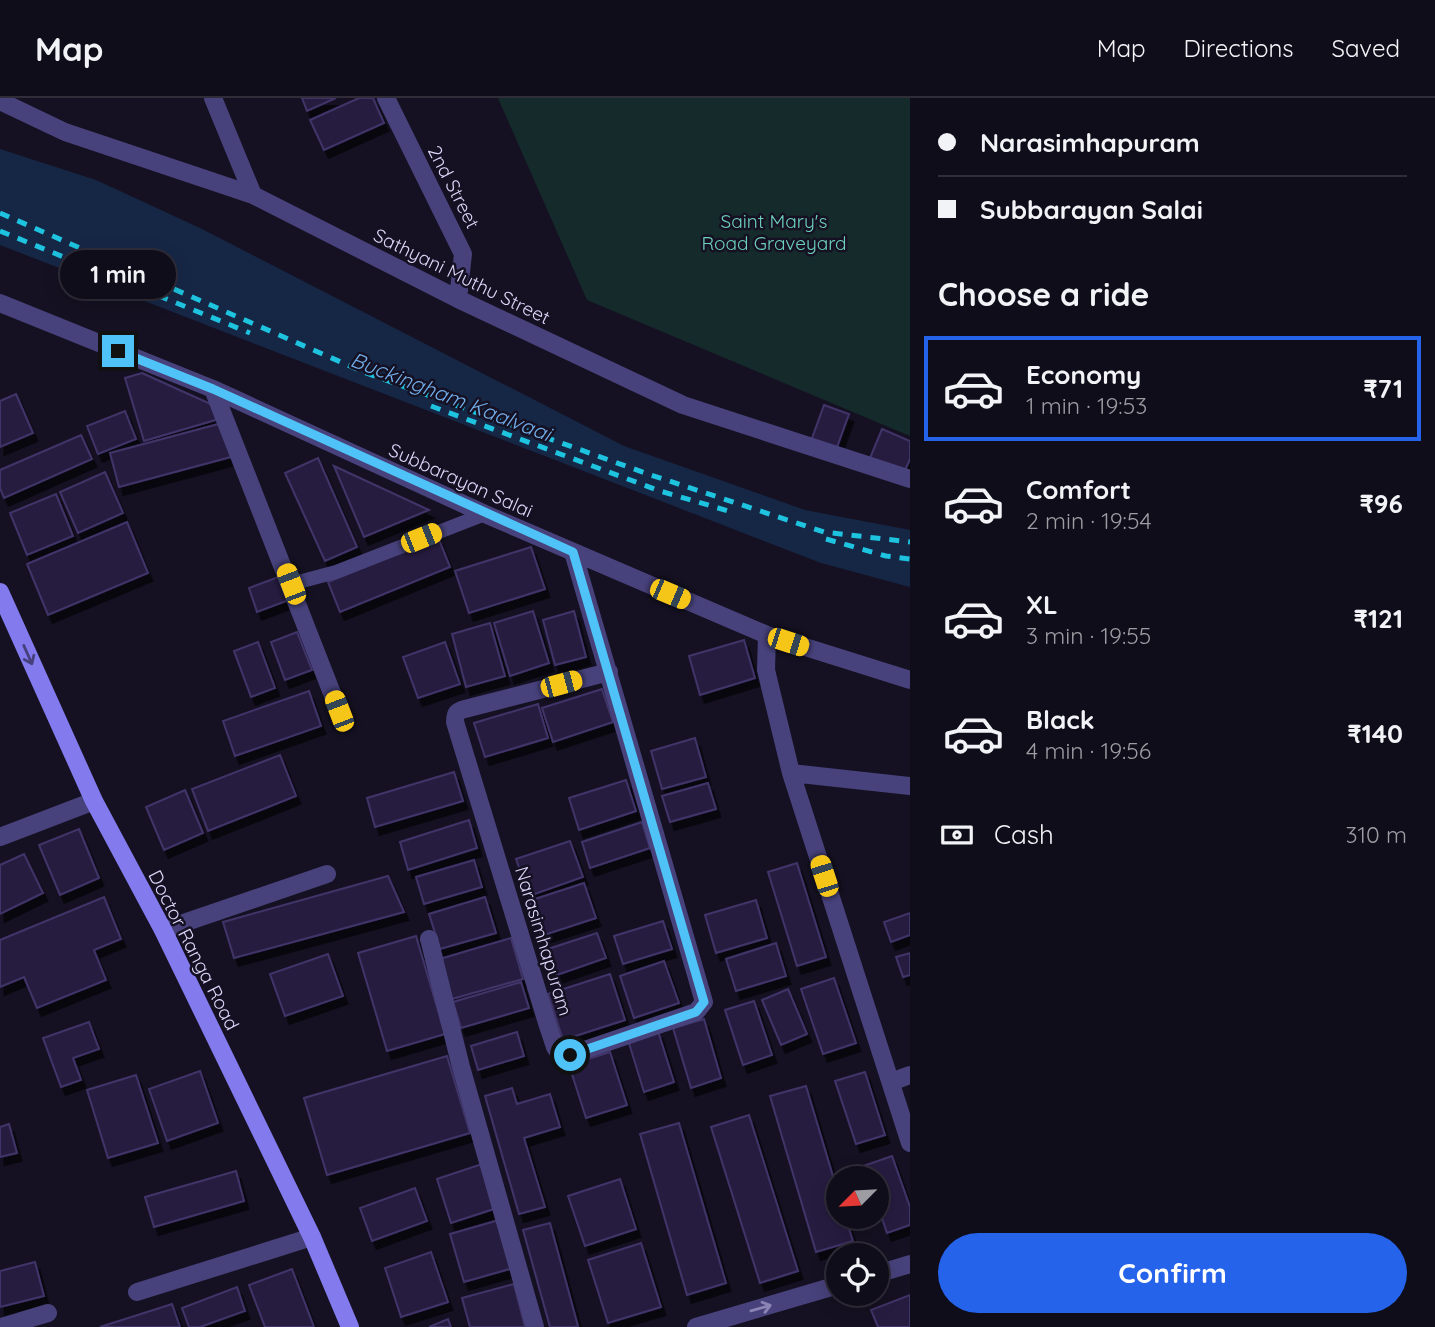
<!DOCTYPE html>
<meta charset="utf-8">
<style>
body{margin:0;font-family:Quicksand,sans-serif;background:#1e1b27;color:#f1f3f6;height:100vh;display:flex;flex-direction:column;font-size:26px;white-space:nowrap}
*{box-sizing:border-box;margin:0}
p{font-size:23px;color:#9c9ca2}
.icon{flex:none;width:38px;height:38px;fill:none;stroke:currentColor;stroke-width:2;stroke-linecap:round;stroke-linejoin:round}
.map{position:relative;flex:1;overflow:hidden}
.drawer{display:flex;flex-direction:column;background:#100d1a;width:525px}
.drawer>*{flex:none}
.banner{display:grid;align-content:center;height:154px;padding:0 28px;background:#100d1a}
.needle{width:46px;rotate:246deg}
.fabs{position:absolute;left:826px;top:1068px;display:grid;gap:14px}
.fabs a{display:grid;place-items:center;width:63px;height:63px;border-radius:50%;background:#100d1a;box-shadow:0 4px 18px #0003,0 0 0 2px #302d39;font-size:35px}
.end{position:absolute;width:32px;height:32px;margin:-16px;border:9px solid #4fc3f7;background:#111;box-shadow:0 0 0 4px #111}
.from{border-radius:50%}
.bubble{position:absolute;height:49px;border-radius:24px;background:#100d1a;box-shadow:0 4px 18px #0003,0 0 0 2px #302d39;font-size:23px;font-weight:800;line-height:49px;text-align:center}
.car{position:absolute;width:21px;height:42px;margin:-21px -10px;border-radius:9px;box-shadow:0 0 5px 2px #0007;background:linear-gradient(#f5c518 24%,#345 0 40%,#f5c518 0 76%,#345 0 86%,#f5c518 0)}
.banner b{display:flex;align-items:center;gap:24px;height:66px;font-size:26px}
.banner b+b{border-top:2px solid #302d39}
.banner i{width:18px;height:18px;background:#f1f3f6}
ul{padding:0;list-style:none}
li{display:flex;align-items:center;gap:21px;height:105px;margin:0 14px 10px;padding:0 14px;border:4px solid transparent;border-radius:0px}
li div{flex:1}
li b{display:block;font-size:26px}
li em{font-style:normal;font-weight:800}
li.active{border-color:#2563eb}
li>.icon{width:63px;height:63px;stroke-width:1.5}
h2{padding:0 28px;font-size:32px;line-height:84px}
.pay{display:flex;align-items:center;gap:18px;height:77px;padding:0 28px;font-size:26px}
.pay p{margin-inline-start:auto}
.button{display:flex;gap:14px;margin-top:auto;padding:14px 28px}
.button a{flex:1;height:80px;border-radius:42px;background:#2563eb;color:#fff;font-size:28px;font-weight:800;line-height:80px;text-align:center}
header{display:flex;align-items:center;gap:42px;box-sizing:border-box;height:98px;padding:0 35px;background:#100d1a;border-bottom:2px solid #302d39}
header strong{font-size:33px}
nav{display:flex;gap:38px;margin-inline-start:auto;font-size:24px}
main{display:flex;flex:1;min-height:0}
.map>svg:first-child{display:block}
</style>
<header>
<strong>Map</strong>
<nav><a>Map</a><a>Directions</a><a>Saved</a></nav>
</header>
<main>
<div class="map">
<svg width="910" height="1229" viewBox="0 0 910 1229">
<defs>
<filter id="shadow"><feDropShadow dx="4.5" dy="8" stdDeviation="0" flood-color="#0009"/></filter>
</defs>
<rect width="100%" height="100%" fill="#151122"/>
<path fill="#152b2b" d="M498 0H910V338L587 202Z"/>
<path fill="#162746" d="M0 51 96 82 200 130 624 348 805 412 910 432V489L821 465 0 147Z"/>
<path fill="#281f40" stroke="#413469" stroke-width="2" filter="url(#shadow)" d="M302 0H336L307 13Z
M359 0H373L384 25 324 52 310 22Z
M142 275 215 308 219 321 144 343 125 280Z
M16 296 33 335 0 349V303Z
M824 307 849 316 836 352 811 343Z
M125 313 136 341 98 356 87 328Z
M222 325 231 359 119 389 110 355Z
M882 331 910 343V361L904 375 870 360Z
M81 337 92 361 4 400 0 390V372Z
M318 360 357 449 325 463 285 375Z
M334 368 429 412 364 439Z
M105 374 123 415 78 435 60 394Z
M56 396 73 438 27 457 10 415Z
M127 424 148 475 48 517 27 466Z
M438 439 450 469 340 514 328 484Z
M531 449 545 491 469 515 455 473Z
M281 478 289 502 257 514 249 490Z
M533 513 549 565 510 578 494 525Z
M574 513 586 559 555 567 543 522Z
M490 525 505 578 466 589 452 536Z
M297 534 312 572 285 582 271 544Z
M744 542 755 580 700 597 689 558Z
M258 544 275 590 251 599 234 553Z
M445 544 460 586 418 600 403 559Z
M602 591 613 624 553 644 542 610Z
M309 593 321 628 235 658 223 623Z
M538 606 548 640 485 659 474 625Z
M695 640 706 679 662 691 651 653Z
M280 657 296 698 208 733 192 691Z
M454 674 463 703 375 729 367 700Z
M626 682 636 713 579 732 569 700Z
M708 685 716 711 670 724 662 698Z
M185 692 203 735 164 752 146 709Z
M469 722 477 750 408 772 400 744Z
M642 724 650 750 590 770 582 744Z
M79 731 99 780 60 797 39 747Z
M570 743 583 779 529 798 516 761Z
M24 756 43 795 0 816V767Z
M474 762 482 789 424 806 416 779Z
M797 765 826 859 797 868 768 774Z
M388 778 404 814 234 860 223 824Z
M584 785 596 820 541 838 529 803Z
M104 799 121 841 94 852 106 882 37 910 24 879 0 889V842Z
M485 799 496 835 440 851 429 816Z
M756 802 767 840 716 855 705 817Z
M910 815V837L891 844 884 824Z
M663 823 672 851 623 866 614 838Z
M597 835 606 860 557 877 548 851Z
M416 838 445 936 387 953 358 855Z
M511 840 523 881 452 901 440 861Z
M776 845 786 878 736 893 726 861Z
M910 855V877L903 879 896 859Z
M328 856 343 898 285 918 270 876Z
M664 863 679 905 634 920 620 878Z
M610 876 625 922 563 942 548 896Z
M834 880 856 945 823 956 801 891Z
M521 884 529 910 461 930 453 904Z
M788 891 807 936 781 947 762 902Z
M754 903 772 957 743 967 725 912Z
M704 921 721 980 691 990 673 930Z
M89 924 99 951 73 960 81 982 61 989 43 940Z
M658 933 674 984 644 994 628 942Z
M517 934 524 958 478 972 471 948Z
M610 954 627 1007 586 1020 569 967Z
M447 958 470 1035 327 1077 304 1000Z
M200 973 218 1025 167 1043 149 991Z
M865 974 885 1037 856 1046 835 983Z
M136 977 158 1045 108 1060 87 992Z
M806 988 838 1095V1118H845L853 1143 816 1154 770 998Z
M512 990 517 1006 550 996 560 1029 524 1040 545 1109 519 1116 485 998Z
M749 1017 798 1173 760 1185 711 1029Z
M679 1025 726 1185 687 1197 640 1036Z
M9 1026 17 1055 0 1059V1029Z
M892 1058 910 1109V1127L887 1135 877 1106V1080H867L863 1068Z
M482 1066 497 1110 451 1125 437 1081Z
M236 1073 244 1103 154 1129 145 1099Z
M620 1081 636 1131 585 1148 568 1098Z
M415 1090 427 1123 372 1143 360 1110Z
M499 1122 513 1170 464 1184 450 1136Z
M550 1125 578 1228 575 1229H550L523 1132Z
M641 1145 661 1209 608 1225 588 1162Z
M431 1154 448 1204 401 1219 385 1170Z
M35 1164 44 1198 0 1209V1173Z
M292 1171 314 1229H265L249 1187Z
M514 1186 525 1229H470L462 1200Z
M237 1189 245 1213 200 1229H189L182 1210Z
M910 1197V1229H878L871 1212Z
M172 1206 180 1229H100Z
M448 1221 451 1229H429Z"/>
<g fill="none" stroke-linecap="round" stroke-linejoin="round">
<path stroke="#47427b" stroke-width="14" d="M291 486 336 474 485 416"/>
<path stroke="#47427b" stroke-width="18" d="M213 0 253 97
M386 0 463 156 458 201
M0 3 65 34 253 97 458 201 683 307 910 381
M0 205 213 291 485 416 767 537 910 582
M213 291 339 613
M573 454 704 904 696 914 570 957 560 956 555 949 548 928 455 624C455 615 457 613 465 611L609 574
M767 537 766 572 791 675 910 1045
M791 675 910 688
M0 739 94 703
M163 832 327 776
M429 841 461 969 535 1229
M891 984 910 977
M137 1194 312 1139
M1 1229 48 1215"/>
<path stroke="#47427b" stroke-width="18" d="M877 1176 910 1166
M696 1229 838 1187"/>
<path stroke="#827aed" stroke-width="18" d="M0 494 94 703 163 832 312 1139 350 1229"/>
<path stroke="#1ec3df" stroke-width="5" stroke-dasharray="10 9" stroke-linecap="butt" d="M0 115 366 275 648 376 824 434 910 444
M0 133 250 235
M431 308 660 393 732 414
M826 441 886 458 910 461"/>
</g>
<defs><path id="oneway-shaft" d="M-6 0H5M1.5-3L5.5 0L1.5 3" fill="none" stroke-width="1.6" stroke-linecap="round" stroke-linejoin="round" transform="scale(1.75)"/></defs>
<use stroke="#46407d" href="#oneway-shaft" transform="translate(28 557) rotate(66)"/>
<use stroke="#8a85b4" href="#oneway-shaft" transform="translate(761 1210) rotate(-16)"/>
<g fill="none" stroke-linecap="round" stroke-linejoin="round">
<path stroke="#4fc3f7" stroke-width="9" d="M118 253 213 291 573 454 704 904 696 914 570 957"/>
</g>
<g text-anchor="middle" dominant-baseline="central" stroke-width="5" stroke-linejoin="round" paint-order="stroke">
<g font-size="19" fill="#ddd7fa" stroke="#151122">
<text transform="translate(454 89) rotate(63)">2nd Street</text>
<text transform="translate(462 178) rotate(26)">Sathyani Muthu Street</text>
<text transform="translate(461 382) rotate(24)">Subbarayan Salai</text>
<text transform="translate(544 843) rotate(73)">Narasimhapuram</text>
<text transform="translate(194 852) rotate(63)">Doctor Ranga Road</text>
</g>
<g font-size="19" fill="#6cd0bc" stroke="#151122">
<text x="774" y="123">Saint Mary's<tspan x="774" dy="22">Road Graveyard</tspan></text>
</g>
<g font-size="21" font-style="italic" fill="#72aeec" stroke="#151122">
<text transform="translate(451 298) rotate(21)">Buckingham Kaalvaai</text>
</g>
</g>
</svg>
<div class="fabs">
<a><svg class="needle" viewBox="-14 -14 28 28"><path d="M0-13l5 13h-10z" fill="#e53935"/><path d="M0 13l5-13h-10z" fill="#9c9ca2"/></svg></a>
<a><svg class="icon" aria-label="locate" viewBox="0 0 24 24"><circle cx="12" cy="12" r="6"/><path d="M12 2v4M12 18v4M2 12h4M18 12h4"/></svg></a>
</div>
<i class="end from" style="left:570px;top:957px"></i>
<i class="end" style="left:118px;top:253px"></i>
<div class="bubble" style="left:60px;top:152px;width:116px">1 min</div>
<i class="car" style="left:421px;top:440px;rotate:68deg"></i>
<i class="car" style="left:291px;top:486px;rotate:339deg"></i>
<i class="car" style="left:670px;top:496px;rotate:113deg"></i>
<i class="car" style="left:788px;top:544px;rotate:108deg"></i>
<i class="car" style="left:561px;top:586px;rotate:75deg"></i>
<i class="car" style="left:339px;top:613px;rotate:339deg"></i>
<i class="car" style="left:824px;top:778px;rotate:342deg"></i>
</div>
<section class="drawer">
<div class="banner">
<b><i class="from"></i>Narasimhapuram</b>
<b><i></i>Subbarayan Salai</b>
</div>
<h2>Choose a ride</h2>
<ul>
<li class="active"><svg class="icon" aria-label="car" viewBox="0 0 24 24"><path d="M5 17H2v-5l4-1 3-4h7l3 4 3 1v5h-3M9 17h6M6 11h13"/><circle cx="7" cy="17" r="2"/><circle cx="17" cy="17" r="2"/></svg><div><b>Economy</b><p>1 min · 19:53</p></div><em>₹71</em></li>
<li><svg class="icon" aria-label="car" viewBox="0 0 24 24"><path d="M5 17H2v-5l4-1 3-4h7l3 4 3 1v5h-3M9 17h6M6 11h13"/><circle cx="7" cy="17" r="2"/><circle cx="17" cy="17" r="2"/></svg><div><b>Comfort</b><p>2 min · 19:54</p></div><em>₹96</em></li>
<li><svg class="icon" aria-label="car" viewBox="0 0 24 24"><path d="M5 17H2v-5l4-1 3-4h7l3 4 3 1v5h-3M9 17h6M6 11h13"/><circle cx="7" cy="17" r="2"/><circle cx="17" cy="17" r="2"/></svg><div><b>XL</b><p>3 min · 19:55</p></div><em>₹121</em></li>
<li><svg class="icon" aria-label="car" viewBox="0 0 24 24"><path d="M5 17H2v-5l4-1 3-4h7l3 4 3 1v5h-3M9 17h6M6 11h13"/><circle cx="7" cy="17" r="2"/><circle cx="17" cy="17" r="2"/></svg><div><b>Black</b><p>4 min · 19:56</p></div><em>₹140</em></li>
</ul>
<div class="pay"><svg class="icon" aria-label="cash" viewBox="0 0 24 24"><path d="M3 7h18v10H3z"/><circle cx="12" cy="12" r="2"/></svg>Cash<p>310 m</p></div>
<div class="button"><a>Confirm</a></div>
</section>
</main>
